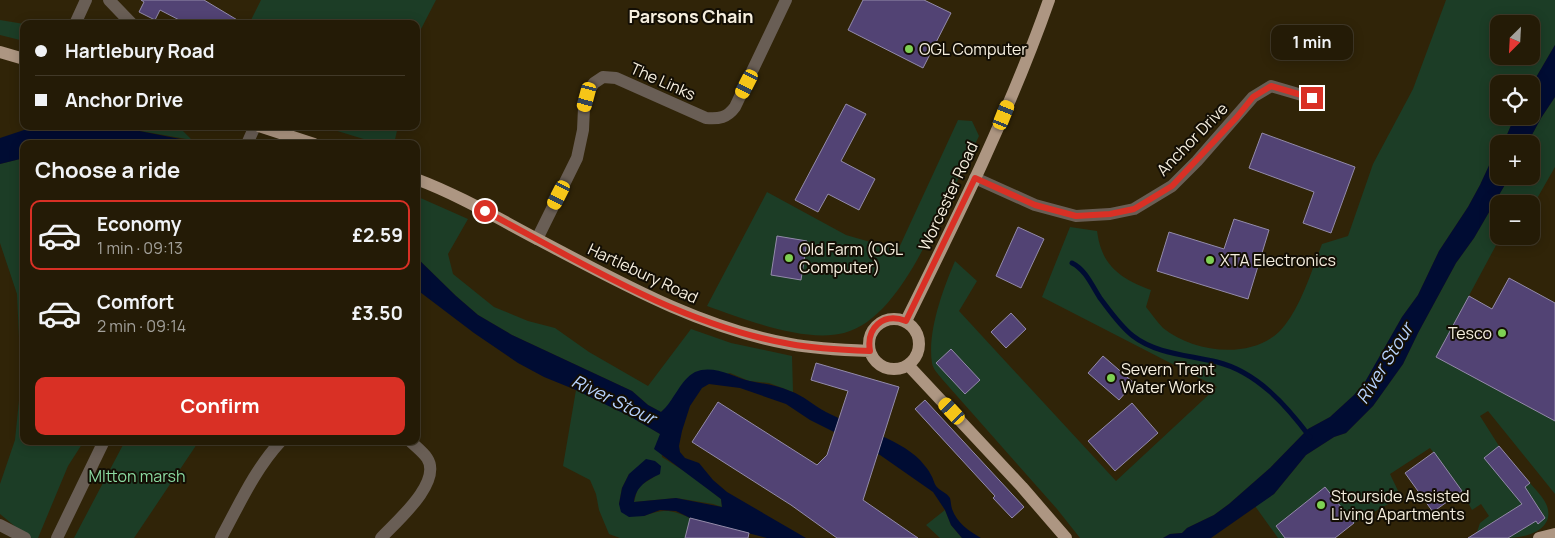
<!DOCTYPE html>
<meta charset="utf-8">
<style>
body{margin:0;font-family:Manrope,sans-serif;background:#2c2410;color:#f1f3f6;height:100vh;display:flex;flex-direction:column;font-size:19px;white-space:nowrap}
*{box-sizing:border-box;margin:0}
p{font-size:16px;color:#a3a19b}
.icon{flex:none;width:28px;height:28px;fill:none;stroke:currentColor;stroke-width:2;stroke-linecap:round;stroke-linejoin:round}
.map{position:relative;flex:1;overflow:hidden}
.details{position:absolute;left:20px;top:140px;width:400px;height:305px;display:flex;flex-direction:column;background:#241b06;border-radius:10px;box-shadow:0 2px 12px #0003,0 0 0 1px #413928}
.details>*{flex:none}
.banner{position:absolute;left:20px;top:20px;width:400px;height:110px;border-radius:10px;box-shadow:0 2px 12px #0003,0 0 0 1px #413928;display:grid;align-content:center;height:110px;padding:0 15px;background:#241b06}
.needle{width:32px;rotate:204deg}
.fabs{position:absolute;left:1490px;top:15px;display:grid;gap:10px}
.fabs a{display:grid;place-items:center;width:50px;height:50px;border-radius:10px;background:#241b06;box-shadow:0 2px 12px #0003,0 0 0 1px #413928;font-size:25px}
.end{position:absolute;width:22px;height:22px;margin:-11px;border:6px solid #d93025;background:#fff;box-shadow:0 0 0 2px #fff}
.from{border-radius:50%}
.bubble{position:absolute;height:35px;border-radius:10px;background:#241b06;box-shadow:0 2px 12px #0003,0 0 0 1px #413928;font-size:16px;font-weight:700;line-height:35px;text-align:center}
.car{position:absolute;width:15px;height:30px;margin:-15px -8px;border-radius:6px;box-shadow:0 0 4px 1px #0007;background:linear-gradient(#f5c518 24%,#345 0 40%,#f5c518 0 76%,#345 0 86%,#f5c518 0)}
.banner b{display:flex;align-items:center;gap:18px;height:48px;font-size:19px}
.banner b+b{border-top:1px solid #413928}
.banner i{width:12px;height:12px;background:#f1f3f6}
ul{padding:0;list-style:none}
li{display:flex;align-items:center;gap:15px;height:70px;margin:0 10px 8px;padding:0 5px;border:2px solid transparent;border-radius:10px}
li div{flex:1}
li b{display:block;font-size:19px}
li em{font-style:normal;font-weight:700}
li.on{border-color:#d93025}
li>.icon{width:45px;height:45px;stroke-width:1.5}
h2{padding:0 15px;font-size:22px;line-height:60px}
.action{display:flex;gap:10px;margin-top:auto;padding:10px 15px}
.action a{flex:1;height:58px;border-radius:10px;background:#d93025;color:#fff;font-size:20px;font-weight:700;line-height:58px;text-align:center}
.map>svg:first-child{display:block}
</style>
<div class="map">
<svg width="1555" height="538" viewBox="0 0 1555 538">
<rect width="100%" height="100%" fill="#302408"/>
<path fill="#1c3d26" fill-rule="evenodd" d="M261 0H436L420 31 416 47V24H249Z
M1446 0H1555V45L1531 86V84H1499V116H1515L1506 137 1499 144 1480 185 1468 207 1439 251 1418 295 1402 317 1365 382 1354 395 1330 417 1308 429 1270 468 1229 504 1214 515 1187 528 1182 533 1170 534 1163 538H1080L1057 509 942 379C938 374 933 369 932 363 927 332 943 289 955 261L977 281 959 311 1116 481 1217 387 1042 297 1070 227 1097 231C1098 237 1099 244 1102 251 1110 272 1131 283 1151 290L1146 307C1151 313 1157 322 1163 328 1195 354 1258 361 1285 325 1302 303 1312 270 1322 244L1348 236 1373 164 1413 89ZM1499 24H1531V56H1499Z
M0 20 24 24V41L0 35Z
M1555 97V167L1531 209V204H1499V236H1501L1436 357 1555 421V494L1488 411 1480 416 1499 446 1485 458 1515 495 1530 483C1536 490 1544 498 1547 506 1555 530 1526 538 1508 538L1544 516 1532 498 1477 532 1480 523 1489 516 1481 504 1472 510 1462 491 1430 448 1390 474 1401 497 1354 523 1325 487 1276 526 1285 538H1278L1255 506 1274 494 1306 455 1334 437 1346 433 1373 406 1403 364 1418 333 1456 263 1474 238 1510 176H1531V144H1527L1541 118Z
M958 120 972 121 979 136C966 163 954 189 940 215 921 254 890 321 844 333 804 343 744 319 707 306L767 192 846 235 898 250Z
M86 126H178L192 140 129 129Z
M321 126H398L394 144H380Z
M24 158V441H84L68 466 38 538H29L0 514V484L15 440 21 381 17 294 0 243V164Z
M416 196 468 219 448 254 453 274 494 307 528 321 555 328 589 352 648 386 691 329 731 343 792 356 793 392 769 383 749 381 730 373 678 391 669 405 661 412 648 405 632 391 512 335 478 315 456 296 416 257Z
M576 390 632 417 660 434 662 457 695 478 721 499 722 507 713 504 676 498 634 502 638 487 660 473 629 474 622 488 619 504 644 516C663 509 671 509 690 518L685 538H620L609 534 599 510 596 494 590 480 563 466Z
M125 441H199L134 538H74Z
M945 510 951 525 962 538H940L926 525Z"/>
<path fill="#000c33" d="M1555 45V97L1541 118 1527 144H1499L1506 137 1515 116H1531V86Z
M86 127 129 129 206 144H24V158L0 164V138L24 130Z
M1499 144V176H1510L1474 238 1456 263 1418 333 1403 364 1373 406 1346 433 1334 437 1306 455 1274 494 1211 538H1163L1170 534 1182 533 1187 528 1214 515 1229 504 1270 468 1308 429 1330 417 1354 395 1365 382 1402 317 1418 295 1439 251 1468 207 1480 185Z
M416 257 456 296 478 315 512 335 632 391 648 405 661 412C674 401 680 380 695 372 713 364 733 377 750 381 764 384 777 385 790 391 803 395 814 406 826 412 855 427 897 437 920 460 924 465 929 470 931 475 933 478 934 483 936 486 940 491 946 492 950 498 951 502 951 506 952 509 957 523 969 531 981 538H962L951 525 945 510 933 492 880 455 810 420 786 404 740 388 709 384 702 388 690 406 682 431 679 446 680 452 685 458 699 463 713 480 727 492 806 538H767L690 518 676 511 660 510 644 516 629 517 621 512 619 504 622 488 629 474 646 459 655 461 661 466 660 474C647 480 636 486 634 502L676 498 722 507 721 499 654 449 660 434 631 417 576 390 544 377 518 363 474 333 416 289Z"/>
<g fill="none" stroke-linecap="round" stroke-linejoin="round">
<path stroke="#000c33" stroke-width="5" d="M1072 263C1086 270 1092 286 1100 298 1110 311 1120 326 1133 336 1156 354 1189 355 1217 362 1257 372 1286 405 1310 437"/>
</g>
<path fill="#524374" stroke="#938baa" d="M141 0H204L244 24H187L160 10 155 20 139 12 144 2Z
M863 0H924L951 13 923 68 848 30Z
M846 104 866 114 841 161 875 179 859 210 828 194 818 212 795 200Z
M1262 133 1355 167 1331 233 1303 223 1314 192 1249 168Z
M1234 219 1269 230 1248 299 1157 271 1169 232 1224 249Z
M1018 227 1044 239 1021 288 996 276Z
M777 236 807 241 801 280 771 275Z
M1509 278 1555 303V421L1436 357 1469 296 1492 309Z
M1011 313 1026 329 1006 348 991 332Z
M951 349 980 380 965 394 936 363Z
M1103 356 1134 383 1119 400 1088 373Z
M816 363 899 387 863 500 918 538H837L791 505 692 442 718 402 817 465 827 455 848 391 811 380Z
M925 400 1024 507 1012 518 993 498 995 496 915 409Z
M1132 403 1158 433 1115 471 1088 441Z
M1499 446 1530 483 1525 487 1545 518 1538 524 1536 521 1508 538H1468L1522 504 1484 458Z
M1434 452 1462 491 1433 512 1405 473Z
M1325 487 1354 523 1335 538H1285L1276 526Z
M690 518 749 533 748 538H685Z"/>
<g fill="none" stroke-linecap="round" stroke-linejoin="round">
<path stroke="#695e55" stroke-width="12" d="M109 0 132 24
M75 24 86 0
M247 144 255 126
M975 178 1035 205 1076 216 1110 214 1134 209 1172 186 1197 161 1253 97 1271 86 1312 98
M537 239 577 158 583 130 584 108 589 90 594 83 603 77 616 78 706 118C719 119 727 118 735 107L786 0
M0 525 25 538
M57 538 104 441
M221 538C239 505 255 469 281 441
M381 538C396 522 443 482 427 458 423 452 415 446 410 441"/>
<path stroke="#ad9682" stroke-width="12" d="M0 52 24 59
M259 126 314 144
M416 179C459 195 499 219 539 240 619 282 700 328 790 344 816 349 843 350 870 351
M869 344a25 25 0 1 1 50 0a25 25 0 1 1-50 0Z
M906 321C958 216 1010 111 1049 0
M908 365 1022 487 1066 538
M1539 538 1555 534"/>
</g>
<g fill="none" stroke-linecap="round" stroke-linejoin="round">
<path stroke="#d93025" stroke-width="6" d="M485 211C582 263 681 325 790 344 816 349 843 350 870 351 866 328 883 312 906 321L975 178 1035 205 1076 216 1110 214 1134 209 1172 186 1237 117 1253 97 1271 86 1312 98"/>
</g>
<g fill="#7ed053" stroke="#130e04" stroke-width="2">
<circle cx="909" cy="49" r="5"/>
<circle cx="789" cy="258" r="5"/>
<circle cx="1210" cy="260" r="5"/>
<circle cx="1502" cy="333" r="5"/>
<circle cx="1111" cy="378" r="5"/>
<circle cx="1321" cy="505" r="5"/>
</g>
<g text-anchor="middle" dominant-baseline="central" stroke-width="4" stroke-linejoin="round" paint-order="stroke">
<g font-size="16" fill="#f6efdf" stroke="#130e04" text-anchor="start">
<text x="919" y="49">OGL Computer</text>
<text x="799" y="249">Old Farm (OGL<tspan x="799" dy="18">Computer)</tspan></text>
<text x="1220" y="260">XTA Electronics</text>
<text x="1492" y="333" text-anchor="end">Tesco</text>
<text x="1121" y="369">Severn Trent<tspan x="1121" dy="18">Water Works</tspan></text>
<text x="1331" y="496">Stourside Assisted<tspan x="1331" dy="18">Living Apartments</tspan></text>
</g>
<g font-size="16" fill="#f6efdf" stroke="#130e04">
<text transform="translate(663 81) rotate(24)">The Links</text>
<text transform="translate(1192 139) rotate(-46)">Anchor Drive</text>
<text transform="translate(948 196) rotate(-65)">Worcester Road</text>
<text transform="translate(643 273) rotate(25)">Hartlebury Road</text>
</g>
<g font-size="16" fill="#8bdaa1" stroke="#130e04">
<text x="137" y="476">MItton marsh</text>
</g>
<g font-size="18" font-weight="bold" fill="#f6efdf" stroke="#130e04">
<text x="691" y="16">Parsons Chain</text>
</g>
<g font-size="18" font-style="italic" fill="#b7d2fd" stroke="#130e04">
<text transform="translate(1384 363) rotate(-58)">River Stour</text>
<text transform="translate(614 399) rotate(26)">River Stour</text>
</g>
</g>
</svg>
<div class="fabs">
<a><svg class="needle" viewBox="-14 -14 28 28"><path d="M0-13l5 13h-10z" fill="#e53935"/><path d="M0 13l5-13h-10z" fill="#a3a19b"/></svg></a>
<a><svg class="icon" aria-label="locate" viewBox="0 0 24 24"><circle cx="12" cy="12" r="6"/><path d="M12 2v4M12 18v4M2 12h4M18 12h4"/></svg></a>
<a>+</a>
<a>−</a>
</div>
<i class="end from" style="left:485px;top:211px"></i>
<i class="end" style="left:1312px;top:98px"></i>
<div class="bubble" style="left:1271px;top:25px;width:82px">1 min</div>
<i class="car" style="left:747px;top:84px;rotate:207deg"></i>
<i class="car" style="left:587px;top:97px;rotate:195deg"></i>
<i class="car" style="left:1004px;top:115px;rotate:22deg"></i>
<i class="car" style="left:559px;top:195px;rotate:207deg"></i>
<i class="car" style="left:952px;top:411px;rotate:317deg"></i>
<div class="banner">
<b><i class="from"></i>Hartlebury Road</b>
<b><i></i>Anchor Drive</b>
</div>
<section class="details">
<h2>Choose a ride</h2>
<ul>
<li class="on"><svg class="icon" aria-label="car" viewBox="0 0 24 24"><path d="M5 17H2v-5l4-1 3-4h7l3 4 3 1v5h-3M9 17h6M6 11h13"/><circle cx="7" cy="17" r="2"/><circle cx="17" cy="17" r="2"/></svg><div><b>Economy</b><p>1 min · 09:13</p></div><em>£2.59</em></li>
<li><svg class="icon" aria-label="car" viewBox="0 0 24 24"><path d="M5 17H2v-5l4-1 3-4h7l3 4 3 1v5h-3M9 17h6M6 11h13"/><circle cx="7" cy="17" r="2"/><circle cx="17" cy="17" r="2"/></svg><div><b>Comfort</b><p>2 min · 09:14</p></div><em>£3.50</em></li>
</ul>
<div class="action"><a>Confirm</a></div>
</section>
</div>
